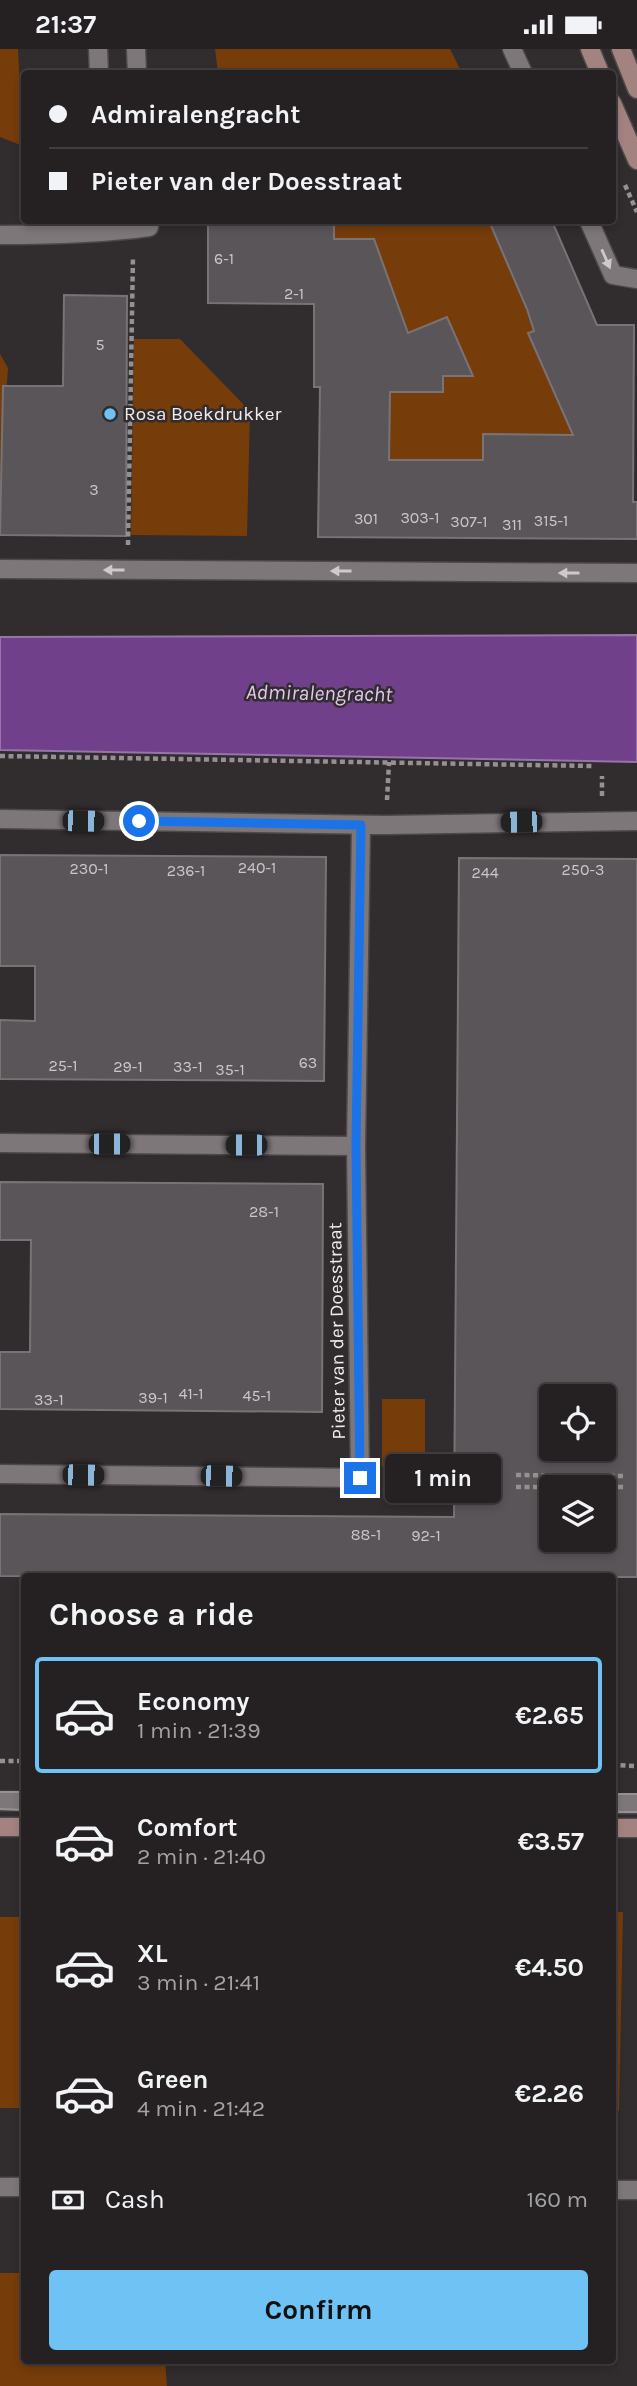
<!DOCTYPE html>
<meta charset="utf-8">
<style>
body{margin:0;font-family:Karla,sans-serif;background:#2d292a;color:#f1f3f6;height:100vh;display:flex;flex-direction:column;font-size:26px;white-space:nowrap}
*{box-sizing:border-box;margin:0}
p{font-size:23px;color:#a3a3a5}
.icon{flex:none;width:38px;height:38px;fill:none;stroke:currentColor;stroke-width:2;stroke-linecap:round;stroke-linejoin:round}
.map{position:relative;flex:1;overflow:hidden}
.drawer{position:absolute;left:21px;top:1524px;width:595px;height:791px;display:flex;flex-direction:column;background:#252122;border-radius:7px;box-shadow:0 4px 10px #0003,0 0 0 2px #423e40}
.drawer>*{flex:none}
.hud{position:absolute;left:21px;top:21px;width:595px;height:154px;border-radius:7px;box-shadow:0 4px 10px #0003,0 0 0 2px #423e40;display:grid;align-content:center;height:154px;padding:0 28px;background:#252122}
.buttons{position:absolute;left:539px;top:1335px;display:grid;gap:14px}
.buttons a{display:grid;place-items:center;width:77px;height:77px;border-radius:7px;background:#252122;box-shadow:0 4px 10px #0003,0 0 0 2px #423e40;font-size:35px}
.end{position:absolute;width:32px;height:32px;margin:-16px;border:9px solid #1a73e8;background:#fff;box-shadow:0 0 0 4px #fff}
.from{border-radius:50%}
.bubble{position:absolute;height:49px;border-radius:7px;background:#252122;box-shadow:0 4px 10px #0003,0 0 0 2px #423e40;font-size:23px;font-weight:700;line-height:49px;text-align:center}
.car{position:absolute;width:21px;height:42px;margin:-21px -10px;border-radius:9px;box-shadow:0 0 5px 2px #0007;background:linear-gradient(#222 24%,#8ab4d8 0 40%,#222 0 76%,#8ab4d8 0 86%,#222 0)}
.hud b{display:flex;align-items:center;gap:24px;height:66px;font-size:26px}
.hud b+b{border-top:2px solid #423e40}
.hud i{width:18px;height:18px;background:#f1f3f6}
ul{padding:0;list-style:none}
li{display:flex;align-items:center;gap:21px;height:116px;margin:0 14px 10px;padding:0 14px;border:4px solid transparent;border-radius:7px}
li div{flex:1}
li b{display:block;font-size:26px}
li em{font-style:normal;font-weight:700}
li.active{border-color:#6fc2f4}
li>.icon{width:63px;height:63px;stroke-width:1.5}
h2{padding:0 28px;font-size:32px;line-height:84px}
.pay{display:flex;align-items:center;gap:18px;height:77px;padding:0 28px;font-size:26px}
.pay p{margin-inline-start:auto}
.primary-button{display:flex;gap:14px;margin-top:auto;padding:14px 28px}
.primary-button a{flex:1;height:80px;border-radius:7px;background:#6fc2f4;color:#111;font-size:28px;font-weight:700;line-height:80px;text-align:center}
.status{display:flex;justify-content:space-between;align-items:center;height:49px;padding:0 35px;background:#252122;direction:ltr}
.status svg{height:19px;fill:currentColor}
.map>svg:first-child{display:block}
</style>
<div class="status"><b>21:37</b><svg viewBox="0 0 49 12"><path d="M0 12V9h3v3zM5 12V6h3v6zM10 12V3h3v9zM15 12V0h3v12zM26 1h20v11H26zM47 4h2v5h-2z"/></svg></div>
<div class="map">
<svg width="637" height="2337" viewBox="0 0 637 2337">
<rect width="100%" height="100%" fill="#312c2d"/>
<path fill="#763c0a" d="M0 0H18L23 97 0 88Z
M215 0H450L462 24H218Z
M244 172H533L599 308 582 445 371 449 348 242Z
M134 290H180L250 362 247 487 131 486Z
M0 305 8 319 0 434Z
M382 1350H425V1418H382Z
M613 1863H623L619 2062 612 2061Z
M0 1868H24V2059H0Z
M0 2224H24V2312H165L167 2337H0Z"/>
<path fill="#71408b" stroke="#9774a9" stroke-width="2" d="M637 586V713L0 701V588Z"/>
<path fill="#5a5559" stroke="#787376" stroke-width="2" fill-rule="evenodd" d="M208 172H334V190H374L408 284 447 268 473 327H443V343H390L389 411H483V385L573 386 528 284 534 282 527 260 489 172H552L597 276H634L633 453H637V490L318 488 320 338H314V255L208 254Z
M64 246 127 247 126 487 0 486 3 337H63Z
M0 806 326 808 324 1032 0 1030V971L35 972V917H0Z
M459 809 637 810V1528L0 1527V1465L454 1468ZM551 1348H604V1400H551ZM551 1438H604V1491H551Z
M0 1133 323 1135 322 1363 0 1360V1303H30L31 1191H0Z"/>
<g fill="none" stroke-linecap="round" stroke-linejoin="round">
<g stroke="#4d4849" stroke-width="21">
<path id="lane" d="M512 0 523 24
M589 172 613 226 637 230
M0 1752H24
M612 1755H637"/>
</g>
<g stroke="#4d4849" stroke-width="21">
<path id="street" d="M98 0 99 24
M136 0 137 24
M0 186C50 186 99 185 149 178L148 172
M0 520 637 524
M0 770 386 776 637 772
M0 1094 356 1097
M0 1425 360 1429 356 1097 361 776
M0 2138H24
M612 2141H637"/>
</g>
<g stroke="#4d4849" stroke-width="21">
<path id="secondary" d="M590 0 600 24
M621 0 637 40
M612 54 637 111
M0 1778H24
M612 1779H637"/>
</g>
<path stroke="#959192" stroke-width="4.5" stroke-dasharray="5 3.5" stroke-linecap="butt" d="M625 136 637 163
M128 496 133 207
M0 707 592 717
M602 747V727
M387 751 389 713
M516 1426 623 1427
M385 1429 433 1432 455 1438
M434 1432 455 1426
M516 1438H623
M0 1712H24
M612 1716 637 1717"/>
<use href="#lane" stroke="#7e7779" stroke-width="18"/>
<use href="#street" stroke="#7e7779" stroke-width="18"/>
<use href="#secondary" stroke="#a38380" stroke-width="18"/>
<path stroke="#969293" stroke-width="2" d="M0 1743H24
M612 1745H637
M0 1760 24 1761
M612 1763H637"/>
</g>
<defs><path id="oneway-solid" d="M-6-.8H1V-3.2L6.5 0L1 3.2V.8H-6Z" transform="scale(1.75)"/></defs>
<g fill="#cecacb">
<use href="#oneway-solid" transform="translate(606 210) rotate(66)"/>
<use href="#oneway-solid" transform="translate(114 521) rotate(-180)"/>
<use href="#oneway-solid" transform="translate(341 522) rotate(-180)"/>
<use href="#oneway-solid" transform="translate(569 524) rotate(-180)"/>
</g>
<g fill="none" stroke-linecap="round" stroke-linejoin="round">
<path stroke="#1a73e8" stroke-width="9" d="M139 772 361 776 356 1097 360 1429"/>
</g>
<circle fill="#6fc2f4" stroke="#312c2d" stroke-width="2.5" cx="110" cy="365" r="7"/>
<g text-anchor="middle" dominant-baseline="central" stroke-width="5" stroke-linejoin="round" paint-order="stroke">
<g font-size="16" fill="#cbc7c9">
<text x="224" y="209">6-1</text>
<text x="294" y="244">2-1</text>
<text x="100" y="295">5</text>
<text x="94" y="440">3</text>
<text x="420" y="468">303-1</text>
<text x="366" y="469">301</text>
<text x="551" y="471">315-1</text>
<text x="469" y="472">307-1</text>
<text x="512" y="475">311</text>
<text x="257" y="818">240-1</text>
<text x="89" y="819">230-1</text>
<text x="583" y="820">250-3</text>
<text x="186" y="821">236-1</text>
<text x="485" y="823">244</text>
<text x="308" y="1013">63</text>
<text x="63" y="1016">25-1</text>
<text x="128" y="1017">29-1</text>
<text x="188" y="1017">33-1</text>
<text x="230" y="1020">35-1</text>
<text x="264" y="1162">28-1</text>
<text x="191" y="1344">41-1</text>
<text x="257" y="1346">45-1</text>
<text x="153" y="1348">39-1</text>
<text x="49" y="1350">33-1</text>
<text x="366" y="1485">88-1</text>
<text x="426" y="1486">92-1</text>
</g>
<g font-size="19" fill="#f1edee" stroke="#312c2d" text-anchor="start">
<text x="124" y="365">Rosa Boekdrukker</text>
</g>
<g font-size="19" fill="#f1edee" stroke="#312c2d">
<text transform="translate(337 1282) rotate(-91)">Pieter van der Doesstraat</text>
</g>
<g font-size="21" font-style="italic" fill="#e2c7f1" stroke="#312c2d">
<text transform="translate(319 644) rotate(1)">Admiralengracht</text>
</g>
</g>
</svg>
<div class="buttons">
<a><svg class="icon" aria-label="locate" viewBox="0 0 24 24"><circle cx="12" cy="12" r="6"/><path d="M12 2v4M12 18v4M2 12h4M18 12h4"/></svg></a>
<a><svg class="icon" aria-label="layers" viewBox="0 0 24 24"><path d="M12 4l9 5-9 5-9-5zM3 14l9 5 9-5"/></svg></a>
</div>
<i class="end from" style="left:139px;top:772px"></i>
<i class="end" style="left:360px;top:1429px"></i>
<div class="bubble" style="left:385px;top:1405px;width:116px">1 min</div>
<i class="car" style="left:83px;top:772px;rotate:91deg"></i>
<i class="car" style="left:521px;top:773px;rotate:269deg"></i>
<i class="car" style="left:109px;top:1095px;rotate:90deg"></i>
<i class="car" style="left:246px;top:1096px;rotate:270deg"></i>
<i class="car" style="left:83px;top:1426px;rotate:91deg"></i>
<i class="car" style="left:221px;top:1427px;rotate:91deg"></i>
<div class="hud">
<b><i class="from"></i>Admiralengracht</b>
<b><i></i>Pieter van der Doesstraat</b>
</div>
<section class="drawer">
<h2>Choose a ride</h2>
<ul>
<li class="active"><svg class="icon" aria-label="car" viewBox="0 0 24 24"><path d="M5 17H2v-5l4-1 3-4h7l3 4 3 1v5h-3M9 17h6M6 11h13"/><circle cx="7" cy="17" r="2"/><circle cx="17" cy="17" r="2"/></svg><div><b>Economy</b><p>1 min · 21:39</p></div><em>€2.65</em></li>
<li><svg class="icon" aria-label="car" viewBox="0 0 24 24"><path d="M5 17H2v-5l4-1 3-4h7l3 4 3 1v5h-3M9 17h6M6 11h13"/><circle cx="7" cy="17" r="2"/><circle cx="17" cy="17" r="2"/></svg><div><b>Comfort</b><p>2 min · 21:40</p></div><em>€3.57</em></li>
<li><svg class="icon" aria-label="car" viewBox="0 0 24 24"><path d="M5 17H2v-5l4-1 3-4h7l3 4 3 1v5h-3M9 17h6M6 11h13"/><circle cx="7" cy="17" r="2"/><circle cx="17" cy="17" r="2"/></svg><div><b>XL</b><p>3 min · 21:41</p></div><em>€4.50</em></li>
<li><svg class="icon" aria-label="car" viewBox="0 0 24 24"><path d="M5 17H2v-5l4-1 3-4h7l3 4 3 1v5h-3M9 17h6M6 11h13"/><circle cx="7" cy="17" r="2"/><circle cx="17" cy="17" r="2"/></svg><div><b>Green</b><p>4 min · 21:42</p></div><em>€2.26</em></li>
</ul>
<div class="pay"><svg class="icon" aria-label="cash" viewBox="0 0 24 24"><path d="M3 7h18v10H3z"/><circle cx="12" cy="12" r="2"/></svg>Cash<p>160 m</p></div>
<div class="primary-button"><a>Confirm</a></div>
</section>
</div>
